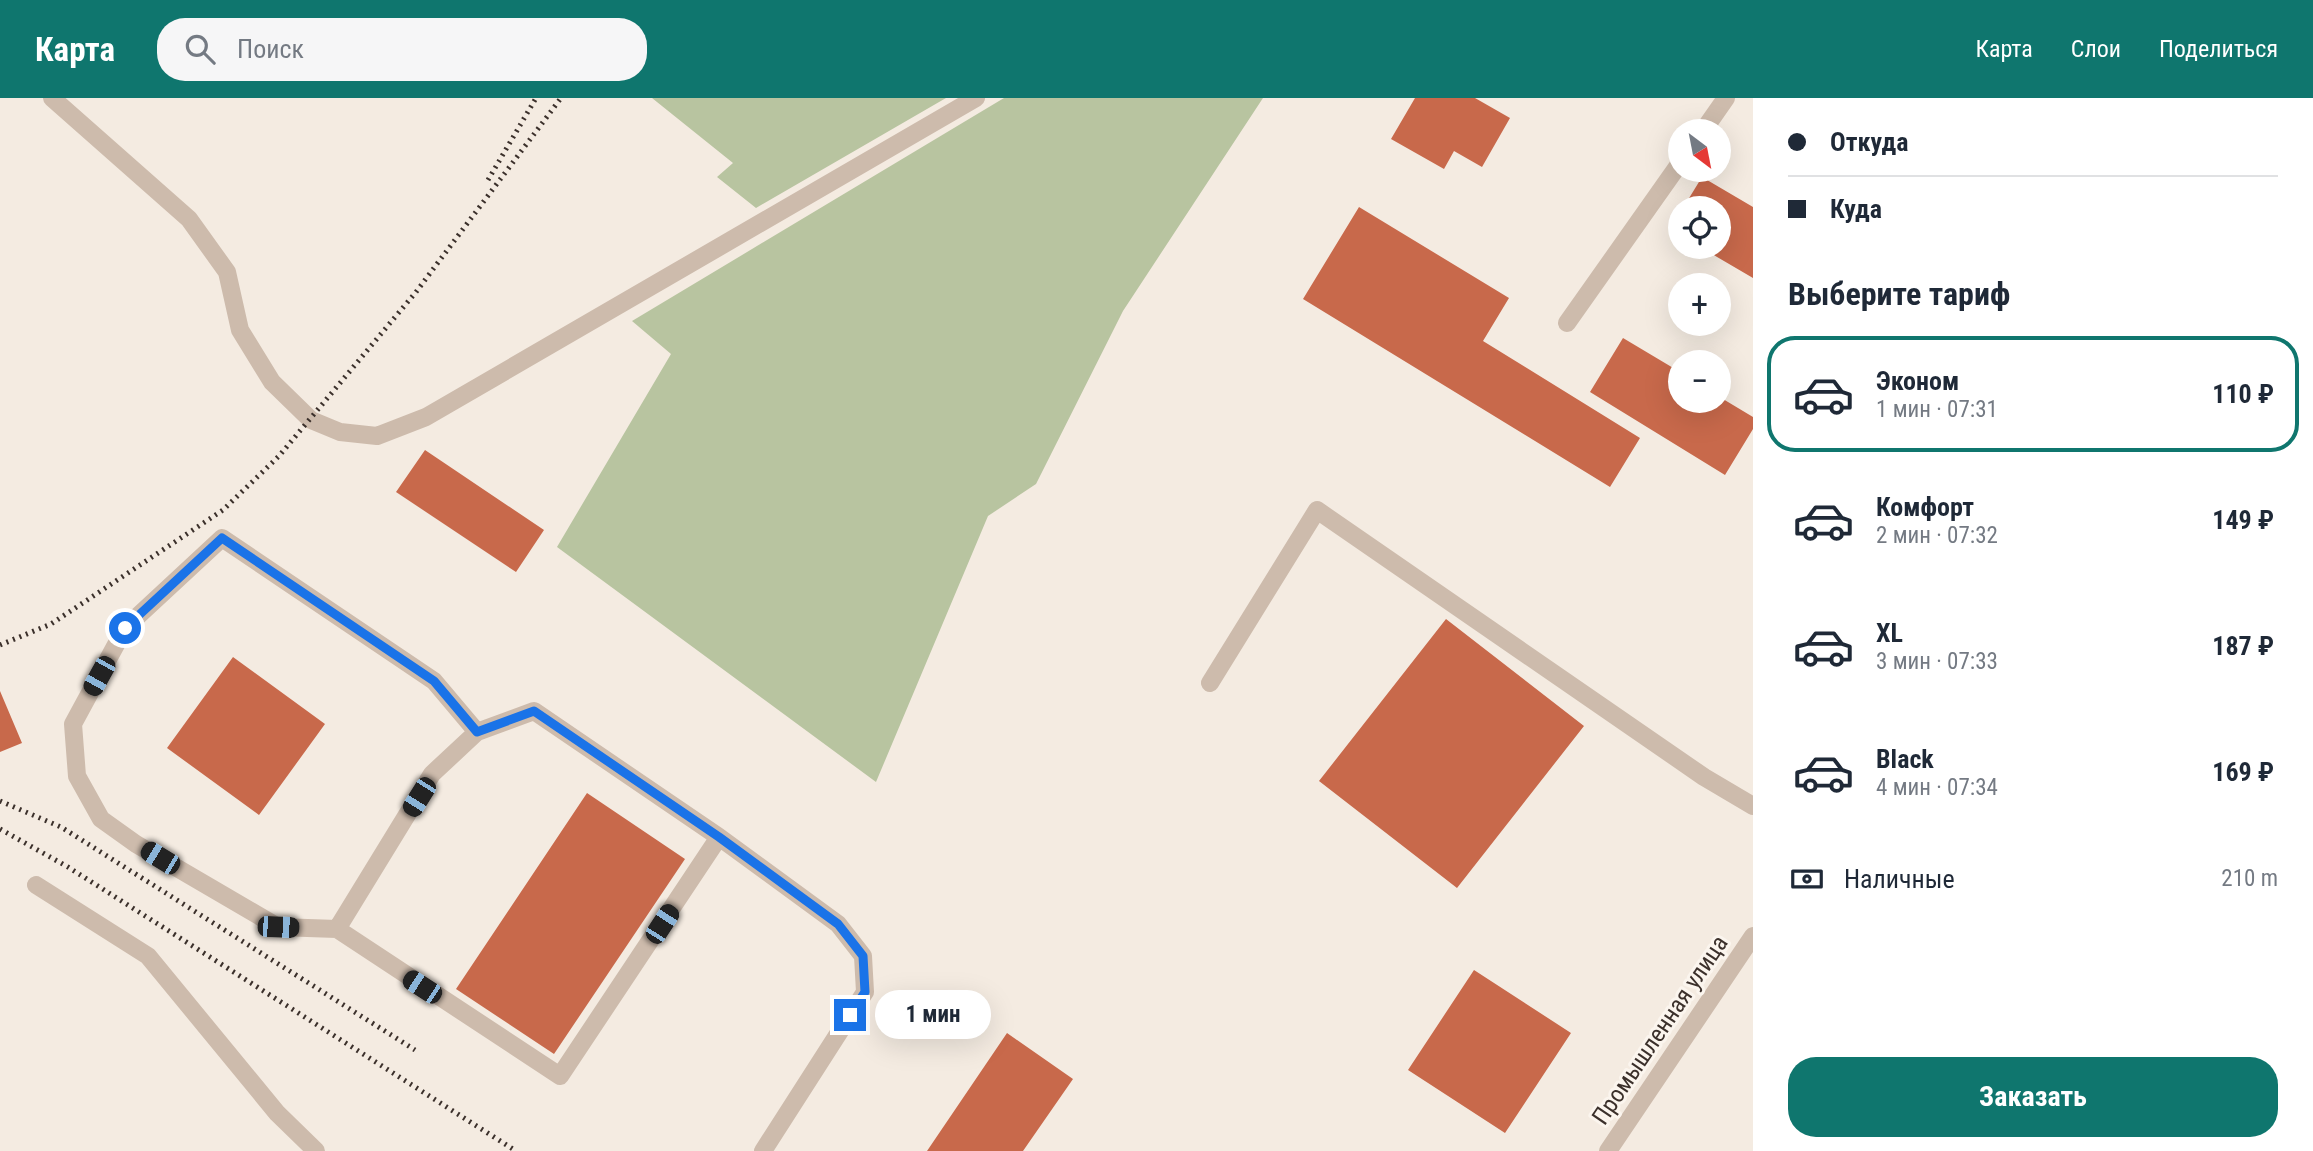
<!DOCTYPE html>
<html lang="ru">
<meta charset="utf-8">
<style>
body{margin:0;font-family:"Roboto Condensed",sans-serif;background:#f6f6f7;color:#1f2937;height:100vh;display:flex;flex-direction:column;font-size:26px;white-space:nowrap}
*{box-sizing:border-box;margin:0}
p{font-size:23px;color:#747a83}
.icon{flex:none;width:38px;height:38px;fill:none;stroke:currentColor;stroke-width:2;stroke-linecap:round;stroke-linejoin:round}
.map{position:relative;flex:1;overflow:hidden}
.panel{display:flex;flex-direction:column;background:#fff;width:560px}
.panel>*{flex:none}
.banner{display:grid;align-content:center;height:154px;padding:0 35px;background:#fff}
.needle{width:46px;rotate:148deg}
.fabs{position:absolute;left:1668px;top:21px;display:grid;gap:14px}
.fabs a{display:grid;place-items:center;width:63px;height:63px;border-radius:50%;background:#fff;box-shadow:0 7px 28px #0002;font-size:35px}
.end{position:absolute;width:32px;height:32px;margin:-16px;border:9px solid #1a73e8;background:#fff;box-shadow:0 0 0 4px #fff}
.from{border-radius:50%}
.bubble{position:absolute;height:49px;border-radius:24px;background:#fff;box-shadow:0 7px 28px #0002;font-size:23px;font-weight:700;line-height:49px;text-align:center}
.car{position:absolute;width:21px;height:42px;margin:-21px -10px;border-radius:9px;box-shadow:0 0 5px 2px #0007;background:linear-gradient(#222 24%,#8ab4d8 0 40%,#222 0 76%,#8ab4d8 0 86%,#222 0)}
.banner b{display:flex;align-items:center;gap:24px;height:66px;font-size:26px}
.banner b+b{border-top:2px solid #e0e1e3}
.banner i{width:18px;height:18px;background:#1f2937}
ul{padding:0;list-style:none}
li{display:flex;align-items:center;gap:21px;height:116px;margin:0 14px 10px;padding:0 21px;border:4px solid transparent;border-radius:28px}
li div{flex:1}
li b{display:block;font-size:26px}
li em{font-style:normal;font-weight:700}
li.active{border-color:#0f766e}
li>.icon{width:63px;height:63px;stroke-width:1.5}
h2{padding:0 35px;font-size:32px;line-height:84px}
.pay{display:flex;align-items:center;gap:18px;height:77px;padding:0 35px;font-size:26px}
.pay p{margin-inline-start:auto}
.primary-button{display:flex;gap:14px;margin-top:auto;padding:14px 35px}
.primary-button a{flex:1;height:80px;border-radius:28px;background:#0f766e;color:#fff;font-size:28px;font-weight:700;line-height:80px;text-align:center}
header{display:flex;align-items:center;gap:42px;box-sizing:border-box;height:98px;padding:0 35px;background:#0f766e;color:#fff}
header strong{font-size:33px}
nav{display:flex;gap:38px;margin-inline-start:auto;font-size:24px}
.search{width:490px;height:63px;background:#f6f6f7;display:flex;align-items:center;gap:18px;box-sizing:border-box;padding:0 24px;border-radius:28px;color:#747a83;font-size:26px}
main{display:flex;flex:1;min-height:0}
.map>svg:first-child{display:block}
</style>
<header>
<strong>Карта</strong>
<div class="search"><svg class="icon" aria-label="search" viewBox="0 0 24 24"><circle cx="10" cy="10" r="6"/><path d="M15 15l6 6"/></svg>Поиск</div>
<nav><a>Карта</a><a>Слои</a><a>Поделиться</a></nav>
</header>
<main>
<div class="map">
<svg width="1753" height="1053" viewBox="0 0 1753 1053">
<rect width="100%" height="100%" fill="#f4ebe1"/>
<path fill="#b8c4a0" d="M652 0H946L756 110 717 79 733 65Z
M1004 0H1263L1123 213 1036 386 988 418 876 684 557 449 671 256 632 223Z"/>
<path fill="#c8694b" d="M1415 0H1475L1510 20 1482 69 1454 53 1444 71 1391 41Z
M1702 79 1753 109V180L1700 149H1718V110H1683Z
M1359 109 1509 200 1483 243 1640 340 1610 389 1303 201Z
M1680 115V137L1670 131Z
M1623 240 1680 274V303H1718V298L1753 319V331L1725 377 1590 294Z
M425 352 544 432 516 474 396 394Z
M1446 521 1584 628 1457 790 1319 683Z
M233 559 325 626 259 717 167 650Z
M0 593 22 645 0 654Z
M587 695 685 761 554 956 456 891Z
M1474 872 1571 935 1505 1035 1408 972Z
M1007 935 1073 981 1023 1053H927Z"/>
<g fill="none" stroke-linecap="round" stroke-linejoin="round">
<path stroke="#cdbbac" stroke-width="18" d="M52 0 189 121 227 174 240 232 272 284 311 322 340 334 377 338 426 319 976 0
M1703 33 1726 0
M1567 225 1680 65
M1210 585 1317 412 1704 679 1753 708
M719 739 534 613 477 634 432 676 337 831 560 978 719 739 838 826 863 858 865 894 763 1053
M36 787 148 858 277 1015 316 1053
M337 831 278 829 136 746 101 721 77 678 73 626 125 530 222 440 434 583 477 634
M1608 1053 1753 838"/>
<path stroke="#3b302b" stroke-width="5" stroke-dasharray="2 5" stroke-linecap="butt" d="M488 82 536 0
M0 547 51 526 223 412 279 358 416 194 561 0
M0 703 61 729 415 952
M0 731 68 769 516 1053"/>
</g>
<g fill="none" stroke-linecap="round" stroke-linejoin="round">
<path stroke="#1a73e8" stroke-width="9" d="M125 530 222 440 434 583 477 634 534 613 719 739 838 826 863 858 865 894 850 917"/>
</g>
<g text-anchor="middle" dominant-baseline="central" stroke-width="6" stroke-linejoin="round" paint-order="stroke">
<g font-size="24" fill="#3b302b" stroke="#fbf5ee">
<text transform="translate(1660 932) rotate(-56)">Промышленная улица</text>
</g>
</g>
</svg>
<div class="fabs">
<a><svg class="needle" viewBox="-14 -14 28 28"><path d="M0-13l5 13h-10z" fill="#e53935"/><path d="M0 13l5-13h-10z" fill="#747a83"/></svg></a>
<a><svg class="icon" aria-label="locate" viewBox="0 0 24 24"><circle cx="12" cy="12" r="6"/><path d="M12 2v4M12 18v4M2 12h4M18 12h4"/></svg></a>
<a>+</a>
<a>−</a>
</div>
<i class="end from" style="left:125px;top:530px"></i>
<i class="end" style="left:850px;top:917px"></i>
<div class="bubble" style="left:875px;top:892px;width:116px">1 мин</div>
<i class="car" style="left:99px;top:578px;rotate:209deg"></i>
<i class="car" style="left:419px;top:699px;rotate:212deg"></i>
<i class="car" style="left:160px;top:760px;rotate:301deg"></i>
<i class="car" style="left:662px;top:826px;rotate:33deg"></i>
<i class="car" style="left:278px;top:829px;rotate:92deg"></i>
<i class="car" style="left:422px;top:889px;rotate:303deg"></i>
</div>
<section class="panel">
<div class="banner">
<b><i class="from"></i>Откуда</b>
<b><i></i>Куда</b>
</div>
<h2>Выберите тариф</h2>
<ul>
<li class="active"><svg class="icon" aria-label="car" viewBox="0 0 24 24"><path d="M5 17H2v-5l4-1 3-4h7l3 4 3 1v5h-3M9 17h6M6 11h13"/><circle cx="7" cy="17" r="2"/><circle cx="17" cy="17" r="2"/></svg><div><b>Эконом</b><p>1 мин · 07:31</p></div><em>110 ₽</em></li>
<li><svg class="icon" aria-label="car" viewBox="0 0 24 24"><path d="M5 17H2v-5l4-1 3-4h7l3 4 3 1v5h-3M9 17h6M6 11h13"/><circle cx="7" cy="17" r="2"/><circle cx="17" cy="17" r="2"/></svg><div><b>Комфорт</b><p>2 мин · 07:32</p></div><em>149 ₽</em></li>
<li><svg class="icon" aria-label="car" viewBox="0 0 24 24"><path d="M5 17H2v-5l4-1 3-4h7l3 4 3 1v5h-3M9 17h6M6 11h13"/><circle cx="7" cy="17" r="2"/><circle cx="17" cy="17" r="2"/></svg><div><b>XL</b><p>3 мин · 07:33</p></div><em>187 ₽</em></li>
<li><svg class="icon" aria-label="car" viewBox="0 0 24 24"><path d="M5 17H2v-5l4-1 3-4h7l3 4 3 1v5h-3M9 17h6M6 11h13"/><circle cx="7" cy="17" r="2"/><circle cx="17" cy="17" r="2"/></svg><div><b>Black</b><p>4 мин · 07:34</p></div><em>169 ₽</em></li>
</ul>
<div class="pay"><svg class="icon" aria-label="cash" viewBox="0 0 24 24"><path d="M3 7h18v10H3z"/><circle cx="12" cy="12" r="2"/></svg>Наличные<p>210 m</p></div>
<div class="primary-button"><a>Заказать</a></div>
</section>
</main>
